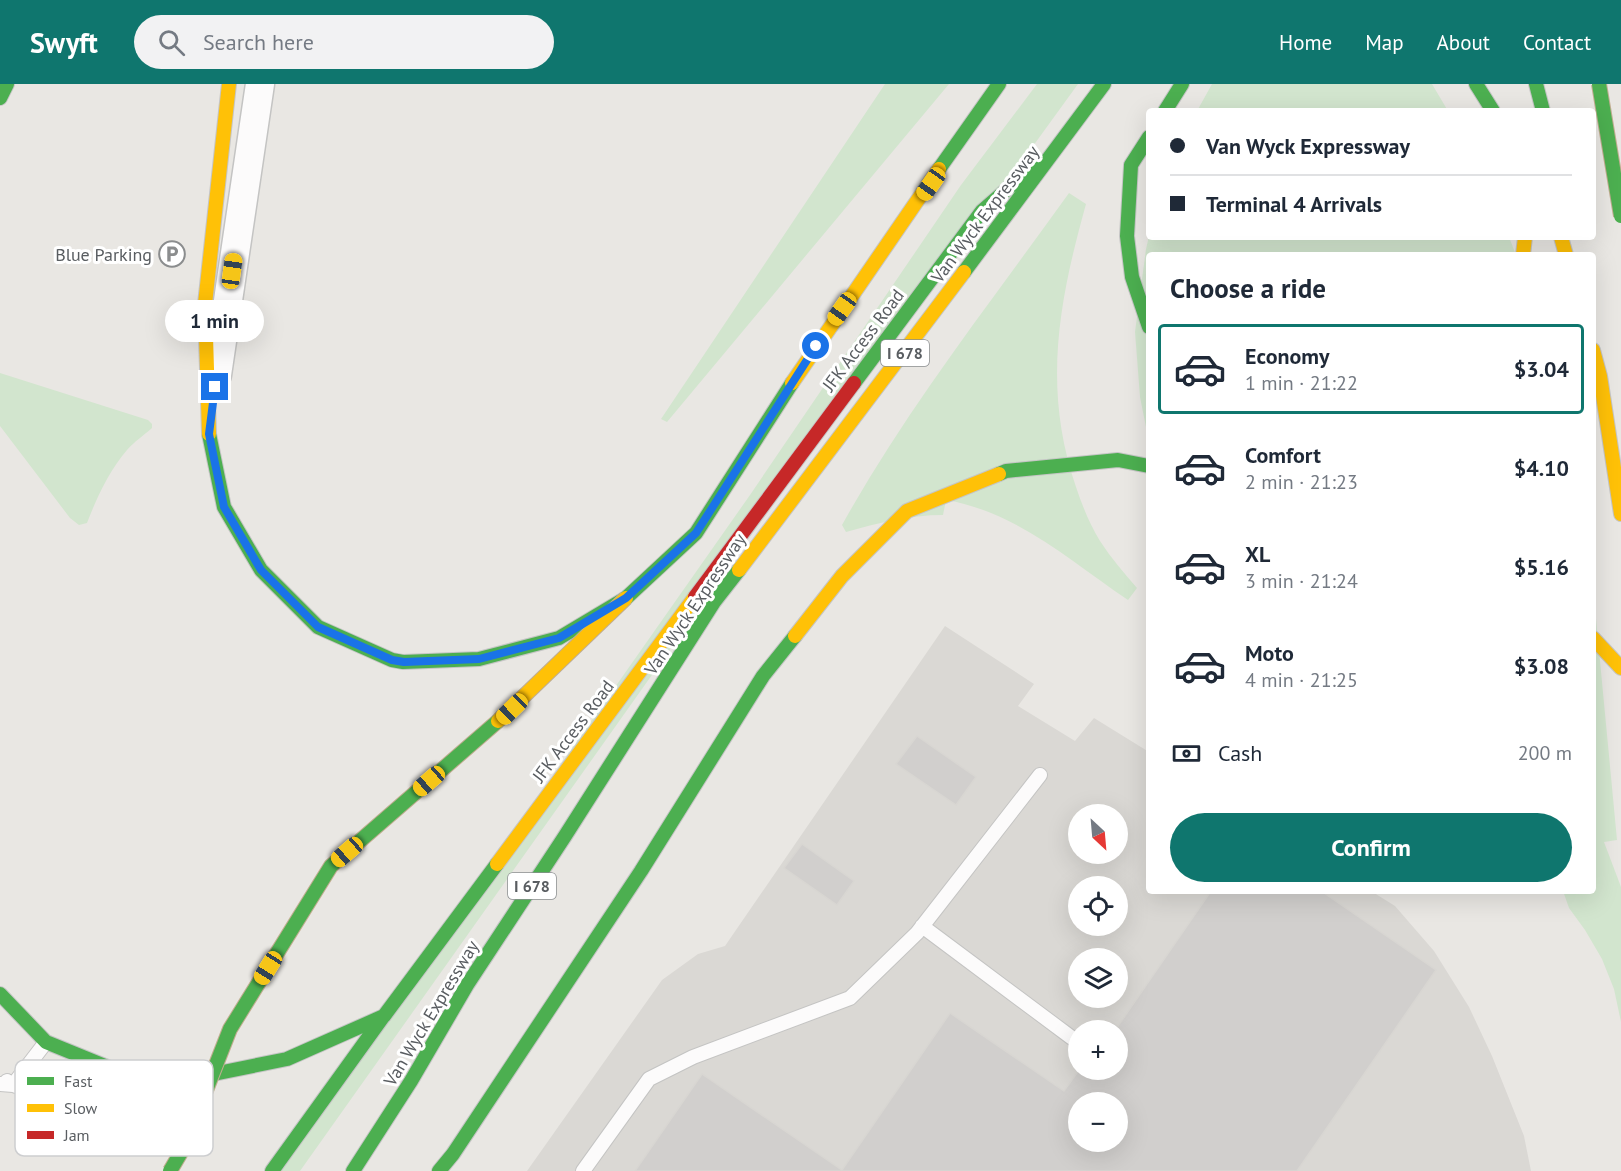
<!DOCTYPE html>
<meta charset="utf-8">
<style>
body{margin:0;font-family:"PT Sans",sans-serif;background:#f2f2f3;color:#1f2937;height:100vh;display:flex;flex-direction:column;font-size:22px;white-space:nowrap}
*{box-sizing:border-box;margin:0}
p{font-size:20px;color:#747a83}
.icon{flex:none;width:33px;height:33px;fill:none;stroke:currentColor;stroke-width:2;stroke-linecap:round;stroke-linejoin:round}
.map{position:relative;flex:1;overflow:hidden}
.side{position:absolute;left:1146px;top:168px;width:450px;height:642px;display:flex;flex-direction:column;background:#fff;border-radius:6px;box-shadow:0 6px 24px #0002}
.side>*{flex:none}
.banner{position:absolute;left:1146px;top:24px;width:450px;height:132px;border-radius:6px;box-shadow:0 6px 24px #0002;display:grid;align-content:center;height:132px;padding:0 24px;background:#fff}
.needle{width:39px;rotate:154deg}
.controls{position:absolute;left:1068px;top:720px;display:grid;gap:12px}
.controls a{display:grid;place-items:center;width:60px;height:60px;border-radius:50%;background:#fff;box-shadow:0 6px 24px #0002;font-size:30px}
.end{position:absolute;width:27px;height:27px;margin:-14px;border:8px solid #1a73e8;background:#fff;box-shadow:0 0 0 3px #fff}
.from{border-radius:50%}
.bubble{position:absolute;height:42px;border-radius:21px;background:#fff;box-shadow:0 6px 24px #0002;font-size:20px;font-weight:700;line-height:42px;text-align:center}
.car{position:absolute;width:18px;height:36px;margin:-18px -9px;border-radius:8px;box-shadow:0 0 4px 2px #0007;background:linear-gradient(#f5c518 24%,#345 0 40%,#f5c518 0 76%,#345 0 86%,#f5c518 0)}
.banner b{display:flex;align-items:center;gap:21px;height:57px;font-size:22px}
.banner b+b{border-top:2px solid #e0e1e3}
.banner i{width:15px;height:15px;background:#1f2937}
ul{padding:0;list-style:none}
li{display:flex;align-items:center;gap:18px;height:90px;margin:0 12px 9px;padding:0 12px;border:3px solid transparent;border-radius:6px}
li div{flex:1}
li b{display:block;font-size:22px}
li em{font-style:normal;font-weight:700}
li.selected{border-color:#0f766e}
li>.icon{width:54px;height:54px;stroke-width:1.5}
h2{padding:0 24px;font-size:27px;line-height:72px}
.pay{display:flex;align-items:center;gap:15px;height:66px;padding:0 24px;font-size:22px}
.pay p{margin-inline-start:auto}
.cta{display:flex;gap:12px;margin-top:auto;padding:12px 24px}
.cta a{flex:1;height:69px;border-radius:36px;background:#0f766e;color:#fff;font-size:24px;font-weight:700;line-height:69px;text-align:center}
header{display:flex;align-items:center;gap:36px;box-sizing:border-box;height:84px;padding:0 30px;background:#0f766e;color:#fff}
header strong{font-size:28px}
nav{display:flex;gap:33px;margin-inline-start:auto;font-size:21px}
.search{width:420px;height:54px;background:#f2f2f3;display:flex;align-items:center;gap:15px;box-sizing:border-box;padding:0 21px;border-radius:33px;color:#747a83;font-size:22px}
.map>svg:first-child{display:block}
</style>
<header>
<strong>Swyft</strong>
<div class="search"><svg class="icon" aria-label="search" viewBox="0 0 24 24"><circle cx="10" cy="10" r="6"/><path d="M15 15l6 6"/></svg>Search here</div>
<nav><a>Home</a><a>Map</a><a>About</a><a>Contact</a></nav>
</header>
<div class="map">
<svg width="1621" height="1087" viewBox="0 0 1621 1087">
<rect width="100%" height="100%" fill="#e9e7e3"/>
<path fill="#dad8d4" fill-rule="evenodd" d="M945 542 1034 600 1018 622 1075 657 1094 634 1149 668V807H1371L1395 822 1434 867 1469 923 1492 972 1524 1052 1531 1087H527L662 896 698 870 725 862ZM1078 730H1118V770H1078ZM1078 802H1118V842H1078ZM1078 874H1118V914H1078ZM1078 946H1118V986H1078ZM1078 1018H1118V1058H1078Z"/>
<path fill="#d2e5ce" d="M885 0H949L667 338 661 335Z
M1037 0H1078L769 426 300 1087H278L469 811 750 411 961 101Z
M1212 0H1432L1448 27H1197Z
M1069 109 1086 120C1059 217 1042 304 1076 403 1082 421 1090 441 1100 457 1111 474 1124 489 1137 504L1128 516C1070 477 1017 428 946 416L943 431C909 431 878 439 846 448L842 441C907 324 991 218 1069 109Z
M1149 152 1509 153 1516 171H1149V358L1140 313 1135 248 1146 165Z
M0 289 148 336 152 340V344C144 351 134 358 127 366 109 387 97 413 87 439L79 441 70 434 0 342Z
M1593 503 1617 756 1604 758 1621 803V938L1614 905 1602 875 1585 846 1569 824 1563 807H1593Z"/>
<path fill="#d1cfcd" stroke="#d8d6d2" stroke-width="1.5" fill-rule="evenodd" d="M917 652 976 693 956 721 896 680Z
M802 760 854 797 837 821 784 784Z
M1211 807H1321L1436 886 1297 1087H635L702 990 842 1086 950 929 1064 1007 1079 986H1118V946H1106L1112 938 1118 942ZM1078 1018H1118V1058H1078Z"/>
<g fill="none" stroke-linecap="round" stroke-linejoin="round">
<g stroke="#c4c4c3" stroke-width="16">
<path id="lane" d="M922 842 1072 954
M7 997 13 1001 46 958
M0 1000 13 1001 67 1020 115 1021 150 1004
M583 1087 649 995 693 973 850 914 917 849 1040 691"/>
</g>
<g stroke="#c4c4c3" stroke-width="31">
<path id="street" d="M217 291 260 0"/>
</g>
<g stroke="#c5c5c5" stroke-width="16">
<path id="fast" d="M1476 0 1493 27
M1536 0 1543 27
M0 14 7 0
M1165 27 1182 0
M1149 53 1131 81 1127 152 1132 193 1149 243
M939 85 999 0
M964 188 1104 0
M854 299 982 127 1037 79
M209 350 224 423 261 486 318 543 392 576 403 578 479 575 559 554 626 514 696 449 792 299
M999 390 1006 387 1118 376 1149 382
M0 910 46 958 154 1002 287 975 384 932 497 780
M272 1087 383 933
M353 1087 411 997 467 901 565 752 714 518 739 486
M439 1087 453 1070 641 787 763 592 795 552"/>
</g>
<g stroke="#c5c5c5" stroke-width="16">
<path id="slow" d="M1561 153 1566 171
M1523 171 1525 153
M1593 266 1600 292 1621 430
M792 299 939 85
M209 350 205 220 229 0
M739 486 964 188
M795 552 842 492 907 427 999 390
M1593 554 1621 584
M497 780 695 513"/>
</g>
<g stroke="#c5c5c5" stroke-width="16">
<path id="jam" d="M695 513 854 299"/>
</g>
<use href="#lane" stroke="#fcfbfb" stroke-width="14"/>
<use href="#street" stroke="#fcfbfb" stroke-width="28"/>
<use href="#fast" stroke="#4caf50" stroke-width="14"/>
<use href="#slow" stroke="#ffc107" stroke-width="14"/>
<use href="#jam" stroke="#c62828" stroke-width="14"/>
<g stroke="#c0ad90" stroke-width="16" stroke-linecap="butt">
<path id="fast-bridge" d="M1599 0 1621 132
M170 1087 183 1065 230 945 331 782 498 637"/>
</g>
<g stroke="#c0ad90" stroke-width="16" stroke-linecap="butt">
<path id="slow-bridge" d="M498 637 626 514"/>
</g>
<use href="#fast-bridge" stroke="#4caf50" stroke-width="14"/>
<use href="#slow-bridge" stroke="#ffc107" stroke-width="14"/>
</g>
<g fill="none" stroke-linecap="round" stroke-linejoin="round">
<path stroke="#1a73e8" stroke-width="8" d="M215 303 209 350 224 423 261 486 318 543 392 576 404 578 479 575 559 554 626 514 696 449 816 262"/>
</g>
<defs>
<g id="parking-ring" transform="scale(1.35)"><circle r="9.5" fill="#fff" stroke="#8b8d8e" stroke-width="1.5"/><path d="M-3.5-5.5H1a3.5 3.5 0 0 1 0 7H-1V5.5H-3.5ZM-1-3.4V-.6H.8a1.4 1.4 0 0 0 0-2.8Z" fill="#8b8d8e"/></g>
</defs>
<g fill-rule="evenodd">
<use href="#parking-ring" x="172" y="170"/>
</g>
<g text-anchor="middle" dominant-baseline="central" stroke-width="6" stroke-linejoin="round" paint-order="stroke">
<g fill="#fff" stroke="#8b8e90" stroke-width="1.5">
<rect x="881" y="256" width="48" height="26" rx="4.5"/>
<rect x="508" y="789" width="48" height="26" rx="4.5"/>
</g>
<g font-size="16" font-weight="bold" fill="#595d61">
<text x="905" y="269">I 678</text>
<text x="532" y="802">I 678</text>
</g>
<g font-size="18" fill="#595d61" stroke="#fff">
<text transform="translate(985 130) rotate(-53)">Van Wyck Expressway</text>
<text transform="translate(863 256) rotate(-53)">JFK Access Road</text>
<text transform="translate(695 520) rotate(-56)">Van Wyck Expressway</text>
<text transform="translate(573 647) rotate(-53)">JFK Access Road</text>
<text transform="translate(431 929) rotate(-59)">Van Wyck Expressway</text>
</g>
<g font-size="18" fill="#595d61" stroke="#fff" text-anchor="end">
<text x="152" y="170">Blue Parking</text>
</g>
</g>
<rect x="15" y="976" width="198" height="96" rx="9" fill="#fff" stroke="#cdced0" stroke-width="1.5"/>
<rect x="27" y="993" width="27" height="8" fill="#4caf50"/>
<rect x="27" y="1020" width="27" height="8" fill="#ffc107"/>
<rect x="27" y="1047" width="27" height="8" fill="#c62828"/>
<g font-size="16" fill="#595d61">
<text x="64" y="1003">Fast</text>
<text x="64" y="1030">Slow</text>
<text x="64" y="1057">Jam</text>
</g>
</svg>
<div class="controls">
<a><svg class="needle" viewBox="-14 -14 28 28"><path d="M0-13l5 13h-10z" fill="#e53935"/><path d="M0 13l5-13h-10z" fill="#747a83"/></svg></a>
<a><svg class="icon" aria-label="locate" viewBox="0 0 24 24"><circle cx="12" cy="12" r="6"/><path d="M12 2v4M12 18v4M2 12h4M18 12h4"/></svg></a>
<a><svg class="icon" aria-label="layers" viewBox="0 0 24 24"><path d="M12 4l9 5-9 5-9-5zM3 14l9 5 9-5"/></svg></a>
<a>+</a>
<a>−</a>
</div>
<i class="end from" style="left:816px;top:262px"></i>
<i class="end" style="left:215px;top:303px"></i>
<div class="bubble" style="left:165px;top:216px;width:99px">1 min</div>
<i class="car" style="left:931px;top:100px;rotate:215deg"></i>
<i class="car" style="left:232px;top:187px;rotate:8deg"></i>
<i class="car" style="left:842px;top:225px;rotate:215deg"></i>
<i class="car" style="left:512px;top:625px;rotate:226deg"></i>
<i class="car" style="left:429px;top:697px;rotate:229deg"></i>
<i class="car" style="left:347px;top:768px;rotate:229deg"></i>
<i class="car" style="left:268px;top:884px;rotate:212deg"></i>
<div class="banner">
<b><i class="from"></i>Van Wyck Expressway</b>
<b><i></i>Terminal 4 Arrivals</b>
</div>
<section class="side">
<h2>Choose a ride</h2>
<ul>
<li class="selected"><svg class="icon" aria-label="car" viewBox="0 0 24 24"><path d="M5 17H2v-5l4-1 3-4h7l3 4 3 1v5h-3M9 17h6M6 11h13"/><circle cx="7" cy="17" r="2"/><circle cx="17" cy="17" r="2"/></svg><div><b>Economy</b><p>1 min · 21:22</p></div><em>$3.04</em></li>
<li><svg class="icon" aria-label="car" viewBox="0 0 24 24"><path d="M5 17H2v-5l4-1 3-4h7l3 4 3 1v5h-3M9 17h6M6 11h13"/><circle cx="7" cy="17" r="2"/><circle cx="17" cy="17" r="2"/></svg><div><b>Comfort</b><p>2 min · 21:23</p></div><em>$4.10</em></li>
<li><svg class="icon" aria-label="car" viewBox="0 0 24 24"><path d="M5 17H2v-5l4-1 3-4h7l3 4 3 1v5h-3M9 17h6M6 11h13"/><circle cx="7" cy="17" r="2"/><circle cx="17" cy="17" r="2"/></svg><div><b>XL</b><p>3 min · 21:24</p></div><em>$5.16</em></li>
<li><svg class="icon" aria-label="car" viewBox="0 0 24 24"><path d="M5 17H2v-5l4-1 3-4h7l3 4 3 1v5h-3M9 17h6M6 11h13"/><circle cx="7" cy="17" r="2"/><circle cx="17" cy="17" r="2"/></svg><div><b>Moto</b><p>4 min · 21:25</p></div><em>$3.08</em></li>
</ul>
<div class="pay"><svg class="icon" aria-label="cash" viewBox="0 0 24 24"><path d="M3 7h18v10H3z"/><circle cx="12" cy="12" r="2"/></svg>Cash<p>200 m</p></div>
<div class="cta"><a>Confirm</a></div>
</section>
</div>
